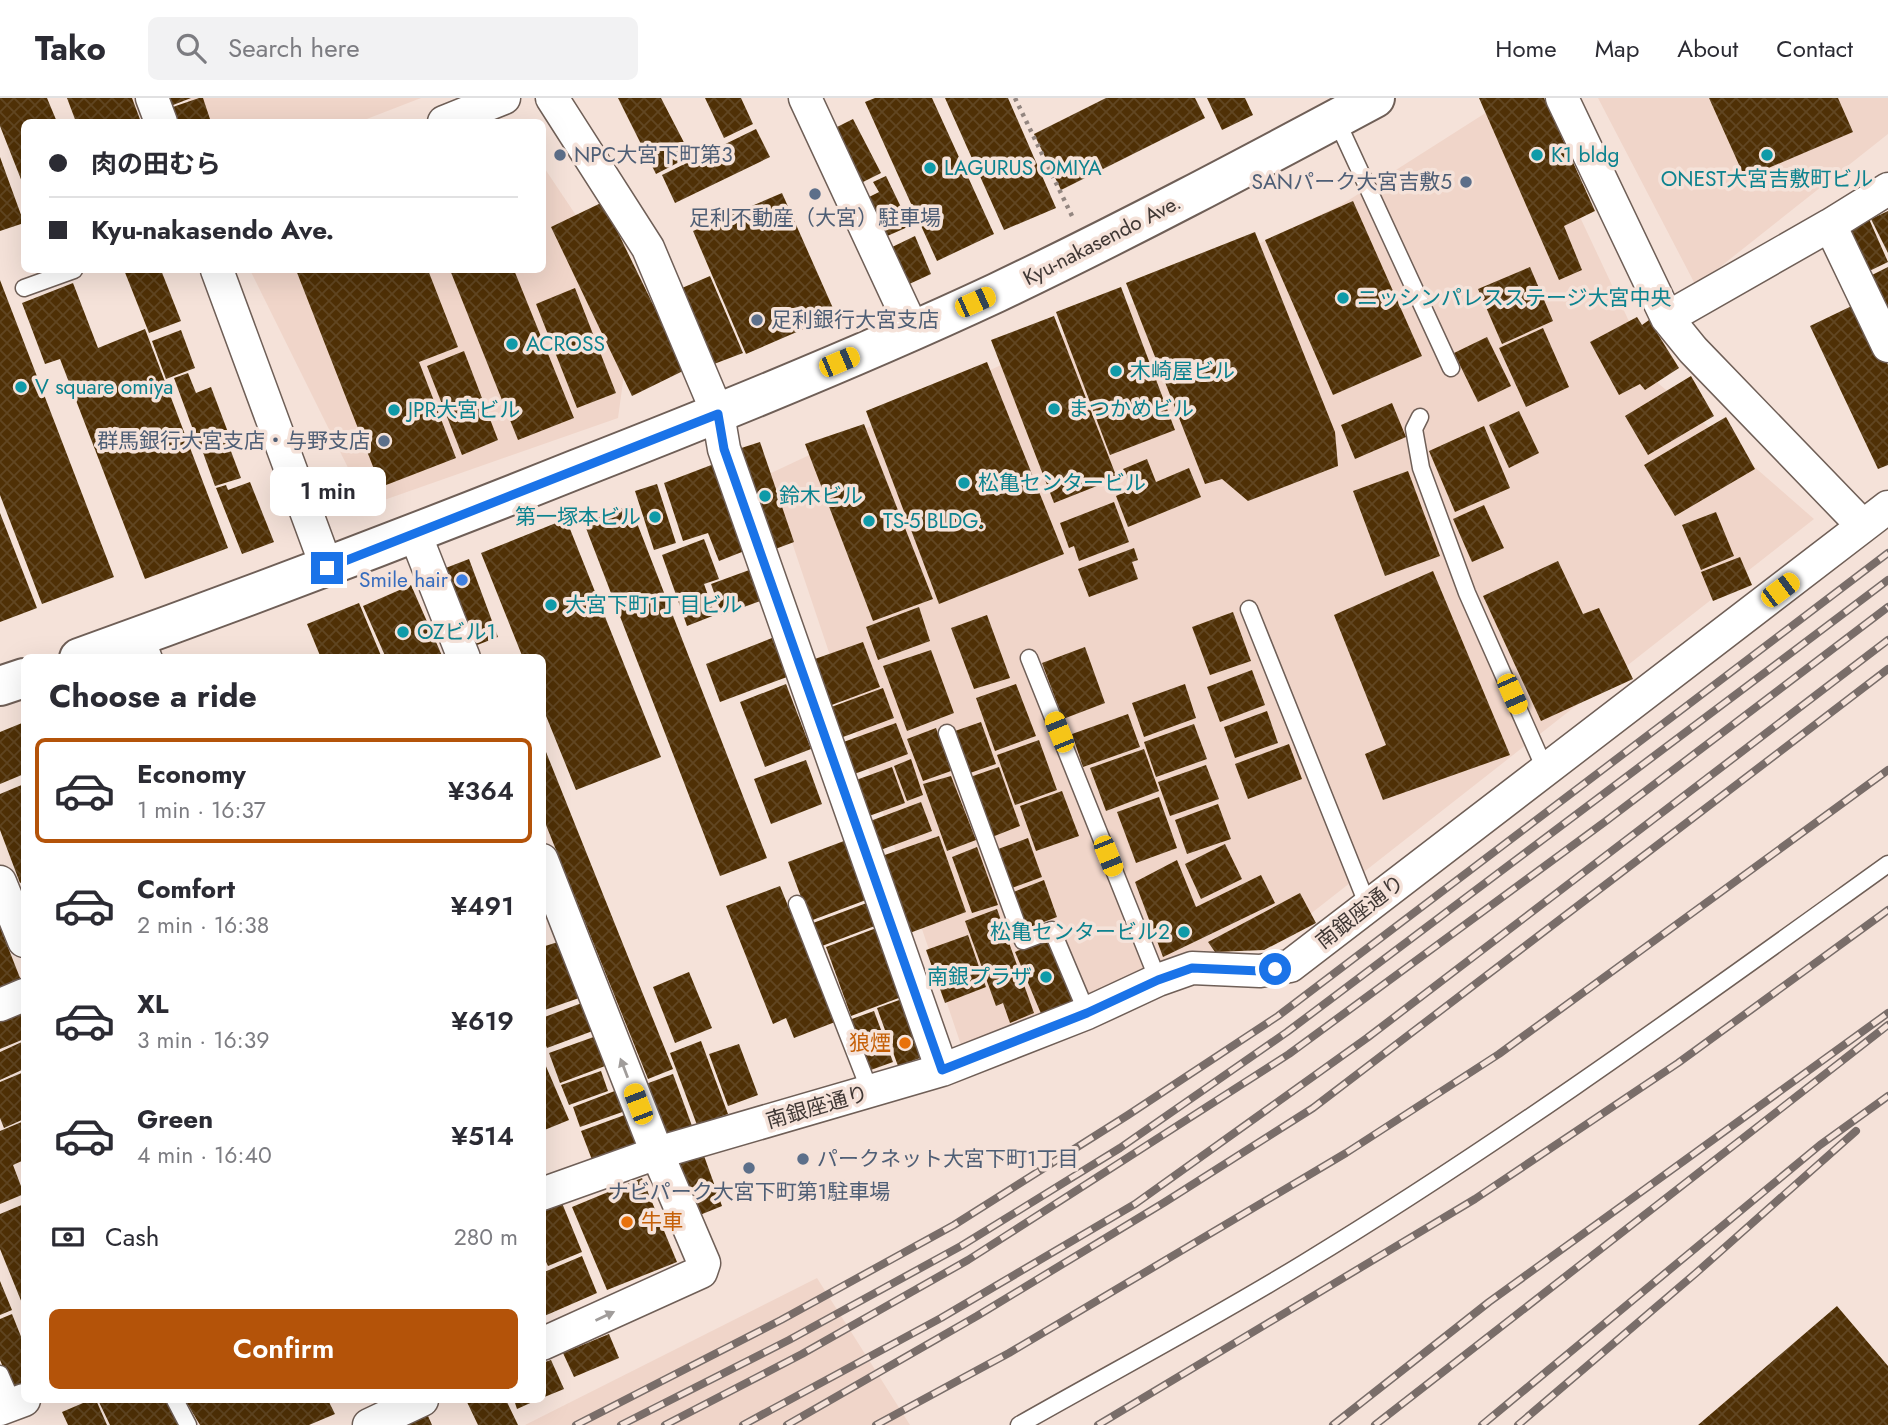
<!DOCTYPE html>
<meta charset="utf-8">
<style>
body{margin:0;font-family:Jost,"Noto Sans JP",sans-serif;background:#f2f2f3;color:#2b2b33;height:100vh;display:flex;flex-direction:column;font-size:26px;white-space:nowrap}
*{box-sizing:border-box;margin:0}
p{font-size:23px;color:#7c7c81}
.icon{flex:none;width:38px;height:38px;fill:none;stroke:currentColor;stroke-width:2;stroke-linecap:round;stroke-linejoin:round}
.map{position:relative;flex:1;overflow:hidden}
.panel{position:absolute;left:21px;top:556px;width:525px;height:749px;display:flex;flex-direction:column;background:#fff;border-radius:10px;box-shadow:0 7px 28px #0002}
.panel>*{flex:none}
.top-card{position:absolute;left:21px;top:21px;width:525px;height:154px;border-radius:10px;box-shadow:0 7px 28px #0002;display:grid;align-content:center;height:154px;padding:0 28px;background:#fff}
.end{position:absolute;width:32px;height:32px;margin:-16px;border:9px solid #1a73e8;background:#fff;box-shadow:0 0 0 4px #fff}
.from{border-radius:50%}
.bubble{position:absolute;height:49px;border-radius:10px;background:#fff;box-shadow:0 7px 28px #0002;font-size:23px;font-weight:600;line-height:49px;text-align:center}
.car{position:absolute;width:21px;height:42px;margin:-21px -10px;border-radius:9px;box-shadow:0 0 5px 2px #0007;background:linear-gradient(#f5c518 24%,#345 0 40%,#f5c518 0 76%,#345 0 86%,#f5c518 0)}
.top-card b{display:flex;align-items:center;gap:24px;height:66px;font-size:26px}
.top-card b+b{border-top:2px solid #e1e1e2}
.top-card i{width:18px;height:18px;background:#2b2b33}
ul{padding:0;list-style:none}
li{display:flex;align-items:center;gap:21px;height:105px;margin:0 14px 10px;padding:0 14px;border:4px solid transparent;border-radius:10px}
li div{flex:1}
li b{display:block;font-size:26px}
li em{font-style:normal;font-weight:600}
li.selected{border-color:#b45309}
li>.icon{width:63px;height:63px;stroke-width:1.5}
h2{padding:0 28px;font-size:32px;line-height:84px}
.pay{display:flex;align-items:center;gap:18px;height:77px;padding:0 28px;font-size:26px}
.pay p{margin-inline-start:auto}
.cta{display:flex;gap:14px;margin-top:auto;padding:14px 28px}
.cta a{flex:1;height:80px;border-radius:10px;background:#b45309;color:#fff;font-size:28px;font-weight:600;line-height:80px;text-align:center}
header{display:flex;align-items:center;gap:42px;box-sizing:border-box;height:98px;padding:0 35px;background:#fff;border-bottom:2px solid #e1e1e2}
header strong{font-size:33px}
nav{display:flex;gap:38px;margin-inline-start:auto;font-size:24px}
.search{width:490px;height:63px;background:#f2f2f3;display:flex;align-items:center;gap:18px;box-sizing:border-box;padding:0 24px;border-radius:10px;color:#7c7c81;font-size:26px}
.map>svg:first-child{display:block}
</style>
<header>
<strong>Tako</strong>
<div class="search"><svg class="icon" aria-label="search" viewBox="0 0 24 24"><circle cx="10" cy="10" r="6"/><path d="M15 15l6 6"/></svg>Search here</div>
<nav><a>Home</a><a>Map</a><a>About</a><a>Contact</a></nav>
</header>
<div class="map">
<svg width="1888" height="1327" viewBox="0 0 1888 1327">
<defs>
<pattern id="building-cross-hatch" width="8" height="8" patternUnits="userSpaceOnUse" patternTransform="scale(1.75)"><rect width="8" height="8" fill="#4f3006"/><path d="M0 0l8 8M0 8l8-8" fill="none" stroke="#614622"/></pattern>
</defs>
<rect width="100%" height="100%" fill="#f5e2d9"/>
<path fill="#f0d5c9" d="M187 0H421L359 24H195Z
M1509 0H1524L1658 285 1814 421 1281 839 1113 888 962 950 769 376 1341 107Z
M1598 0H1888V36L1696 188Z
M543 68 634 204 618 320 367 408 250 172H542Z
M817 1180 910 1327H525Z"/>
<path fill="url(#building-cross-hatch)" d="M0 0H47L57 24H24V89L0 28Z
M67 0H132L141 24H76Z
M159 0H191L163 11Z
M199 0H203L211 24H169L164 12Z
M618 0H661L691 58 656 76Z
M705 0H741L753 26 724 40Z
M875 0H932L994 136 937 163 865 4Z
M945 0H1008L1056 110 1004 132Z
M1106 0H1195L1205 20 1061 92 1034 36Z
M1207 0H1245L1253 17 1222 32Z
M1479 0H1544L1595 113 1564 128 1582 172 1559 182Z
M1709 0H1838L1853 34 1745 80Z
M853 21 881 75 861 85 833 31Z
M756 31 770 59 675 105 662 77Z
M0 59 24 125 0 133Z
M886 78 910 128 885 139 867 100 879 94 873 84Z
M782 95 836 217 746 256 693 133Z
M1353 103 1422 258 1333 297 1265 142Z
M603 104 685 272 632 298 551 129Z
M1888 113V155L1871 121Z
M1869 121 1888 164 1863 176 1843 134Z
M1255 134 1335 334 1338 368 1248 403 1222 381 1205 386 1126 185Z
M915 138 931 176 905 188 888 151Z
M1530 169 1553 223 1502 246 1478 191Z
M1888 169V213L1864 181Z
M124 172H161L181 223 149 235Z
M296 172H428L458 249 419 264 456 360 381 389Z
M450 172H514L574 320 518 342Z
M710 178 743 255 714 266 682 190Z
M0 182 114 479 42 506 0 397Z
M73 185 98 250 145 231 228 450 145 481 60 261 45 266 22 205Z
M1121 189 1175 332 1110 357 1056 214Z
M575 190 616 295 577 310 536 206Z
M1858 205 1888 267V367L1878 371 1810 228Z
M1054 218 1117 380 1054 405 991 242Z
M1637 219 1642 227 1649 222 1679 270 1645 292 1640 286 1619 297 1590 244Z
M1543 230 1569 289 1526 309 1499 250Z
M181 232 195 270 166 281 152 243Z
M1487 239 1511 288 1478 304 1454 255Z
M464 253 498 342 462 357 427 268Z
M987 264 1064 456 939 506 866 313Z
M188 275 196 295 211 289 229 337 199 348 174 280Z
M1691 278 1714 318 1648 357 1625 318Z
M1392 305 1406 339 1355 361 1341 327Z
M1519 313 1539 355 1509 370 1489 327Z
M1726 319 1755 371 1675 418 1644 367Z
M864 326 933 501 873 523 805 346Z
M1484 328 1510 390 1455 414 1429 353Z
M226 340 241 380 215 388 201 349Z
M760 344 794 444 770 453 735 352Z
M1147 361 1156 384 1189 370 1201 399 1128 429 1116 398 1132 391 1123 371Z
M714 366 747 452 719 463 708 435 683 443 664 385Z
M1408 373 1440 458 1385 478 1353 393Z
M250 384 274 444 242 456 216 390 226 387 228 392Z
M657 386 676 445 654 452 635 393Z
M1114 404 1129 444 1079 463 1074 448 1069 450 1060 425Z
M630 407 767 760 720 778 584 425Z
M1484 407 1504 450 1472 464 1453 421Z
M1716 414 1734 458 1701 472 1682 427Z
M0 415 37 510 0 524Z
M566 421 661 659 576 692 542 608V560H523L481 455Z
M704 441 719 481 704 486 715 517 687 528 662 457Z
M1134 450 1138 462 1132 464 1138 481 1089 499 1078 471Z
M1740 459 1752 487 1713 503 1701 474Z
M469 461 498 539 472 549 443 471Z
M1558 463 1583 516 1599 510 1633 581 1541 623 1483 498Z
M752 471 763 502 722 517 711 486Z
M1433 473 1510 657 1383 702 1365 656 1386 647 1334 517Z
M411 487 443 560H386L363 508Z
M359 505 382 560H321L307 526Z
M919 509 930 543 878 562 866 529Z
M1233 514 1251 563 1210 577 1192 529Z
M987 517 1010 580 974 591 951 530Z
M772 540 787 579 720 604 706 566Z
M863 544 880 589 829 608 812 562Z
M1085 549 1105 605 1063 621 1042 565Z
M931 552 954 615 907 633 883 568Z
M1252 572 1265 607 1220 624 1207 589Z
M786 586 811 651 765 669 740 604Z
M1016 586 1036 638 995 653 976 600Z
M1185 586 1196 620 1144 639 1132 605Z
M883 590 894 620 835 642 823 612Z
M1267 613 1278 645 1235 660 1224 629Z
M1128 616 1140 649 1083 669 1072 636Z
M981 624 996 666 970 675 955 633Z
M22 625 24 634V676L0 686V634Z
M896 625 908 656 849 678 838 646Z
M1194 626 1207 661 1156 679 1144 644Z
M936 630 951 673 923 683 907 641Z
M1039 642 1057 692 1015 707 997 657Z
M542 644 673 971 648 981 542 717Z
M1289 646 1302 681 1248 701 1235 666Z
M1144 651 1159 693 1106 713 1090 670Z
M911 661 923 697 907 703 894 668Z
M806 662 822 706 771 726 754 681Z
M1206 667 1219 701 1170 718 1158 684Z
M892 669 905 705 858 722 845 686Z
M999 669 1020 728 992 739 970 679Z
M951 678 976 742 947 753 923 686Z
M24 686V783L20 785 0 732V696Z
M1062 693 1079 738 1036 753 1020 708Z
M1159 699 1177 750 1136 765 1117 714Z
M921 704 932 733 875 754 865 725Z
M1218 706 1231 741 1187 756 1175 722Z
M939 738 966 814 907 836 879 759Z
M1028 740 1042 779 1012 790 998 751Z
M844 743 866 802 810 823 788 764Z
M1225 746 1242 781 1201 801 1185 766Z
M977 749 998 807 972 815 952 759Z
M1177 762 1196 809 1261 777 1275 805 1163 859 1135 784Z
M1044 782 1057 819 1025 831 1011 795Z
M780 788 835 924 794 940 786 920 773 926 726 808Z
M1300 795 1316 825 1264 852 1215 854 1208 844Z
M872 803 880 826 822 848 813 825Z
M997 811 1034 915 1010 925 1003 905 996 908 965 823Z
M0 829 24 890 0 901Z
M879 829 904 898 851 918 826 849Z
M968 837 986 889 945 905 926 852Z
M1050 839 1077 904 1042 918 1015 854Z
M558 844 579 900 542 913V849Z
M689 874 712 930 675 945 653 889Z
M902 901 923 959 898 968 877 910Z
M587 903 598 931 547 950 542 938V920Z
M24 908V941L0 951V918Z
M874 913 893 964 868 973 849 922Z
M602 936 613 965 560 985 549 955Z
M24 943V971L0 982V954Z
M701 943 728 1016 697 1027 670 955Z
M739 946 758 997 728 1008 709 956Z
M542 959 569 1022 542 1033Z
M601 973 608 993 569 1007 561 987Z
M24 974V1021L4 1030 0 1020V984Z
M673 976 692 1028 662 1039 643 987Z
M620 991 628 1012 580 1029 573 1009Z
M630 1015 643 1048 594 1067 581 1033Z
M24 1023V1062L13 1067 24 1096 0 1106V1033Z
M703 1055 722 1108 695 1119 674 1065Z
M642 1080 677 1164 607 1192 572 1109Z
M562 1105 582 1154 548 1168 542 1155V1113Z
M24 1106V1210L0 1151V1116Z
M582 1158 597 1195 542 1219V1175Z
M0 1183 12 1212 0 1217Z
M1837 1208 1888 1268V1327H1698Z
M12 1216 24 1246V1285L12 1290 0 1262V1221Z
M609 1236 619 1260 574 1279 563 1255Z
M551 1262 564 1291 542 1300V1265Z
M90 1302H96L107 1327H68L62 1314Z
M98 1302H166L178 1327H110Z
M185 1302H328L335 1316 309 1327H200Z
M466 1302H506L518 1327H478Z
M514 1302H537L517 1311Z
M428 1318 432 1327H407Z"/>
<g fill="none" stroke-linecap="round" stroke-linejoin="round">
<g stroke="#6f5f57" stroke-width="19">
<path id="service" d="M1336 21 1451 270
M24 190 74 172
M1420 319 1414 331 1421 370 1467 495 1545 671
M1249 511 1368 808
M145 536 154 560
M1029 560 1158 882
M947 635 1023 843 1052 832 1087 915
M797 806 870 993
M0 1276 13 1306
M175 1302 188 1327
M1019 1327C1114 1273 1211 1222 1304 1165 1505 1043 1697 903 1888 766"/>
</g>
<g stroke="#6f5f57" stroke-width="35">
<path id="minor" d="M152 0 161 24
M552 0 648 150 718 316 724 351 942 972
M805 0 913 232
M1562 0 1667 220 1693 252 1863 428
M444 24 504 0
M1830 127 1888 248
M217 172 327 470
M1667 220 1830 127 1888 91
M415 436 464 560
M542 762 657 1055 704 1165 701 1174 542 1246
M0 784 24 843
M0 907 24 897
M542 1096 657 1055 942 972 1087 915 1158 882 1192 870 1260 873 1290 868 1888 409
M0 1311 24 1302
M369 1327 422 1302"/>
</g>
<g stroke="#6f5f57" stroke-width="42">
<path id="secondary" d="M79 560C246 500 412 437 577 371 718 316 859 259 996 195 1124 134 1250 67 1375 0
M0 588 24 580"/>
</g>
<path stroke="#938680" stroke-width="4.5" stroke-dasharray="3.5 5" stroke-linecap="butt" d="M1015 0 1072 118"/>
<use href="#service" stroke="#fff" stroke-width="16"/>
<use href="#minor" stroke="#fff" stroke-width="32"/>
<use href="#secondary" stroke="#fff" stroke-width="38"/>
<g stroke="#796d69" stroke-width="8">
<path id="rail" d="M576 1327 781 1222 954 1127 1128 1017 1278 918 1888 455
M621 1327 789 1242 961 1148 1120 1050 1287 934 1888 482
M665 1327 802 1256 968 1162 1289 956 1606 723 1888 509
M743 1327 941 1220 1135 1106 1367 940 1888 542
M787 1327 977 1218 1165 1104 1313 1010 1888 571
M876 1327 1009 1255 1346 1055 1499 956 1888 672
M1098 1327 1475 1101 1678 965 1888 812
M1333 1327 1489 1204 1888 915
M1375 1327 1888 927
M1482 1327 1820 1047 1888 998
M1518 1327 1696 1175 1856 1033"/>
</g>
<use href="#rail" stroke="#f5e2d9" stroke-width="5" stroke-dasharray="16" stroke-linecap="butt"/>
</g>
<defs><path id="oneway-solid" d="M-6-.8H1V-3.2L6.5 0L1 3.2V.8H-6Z" transform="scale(1.75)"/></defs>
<g fill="#a09c9a">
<use href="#oneway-solid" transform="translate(624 970) rotate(-111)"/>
<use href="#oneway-solid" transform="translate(605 1218) rotate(-25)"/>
</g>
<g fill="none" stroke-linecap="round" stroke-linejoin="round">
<path stroke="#1a73e8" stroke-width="9" d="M327 470 718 316 724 351 942 972 1087 915 1158 882 1192 870 1260 873 1275 871"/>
</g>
<g fill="#5c6f8a" stroke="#f5e2d9" stroke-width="2.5">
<circle cx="560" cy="57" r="7"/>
<circle cx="1466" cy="84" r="7"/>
<circle cx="815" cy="96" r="7"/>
<circle cx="757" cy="222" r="7"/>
<circle cx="384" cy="343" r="7"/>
<circle cx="803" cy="1061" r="7"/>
<circle cx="749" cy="1070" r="7"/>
</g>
<g fill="#0f9aa8" stroke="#f5e2d9" stroke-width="2.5">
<circle cx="1537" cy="57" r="7"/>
<circle cx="1767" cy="57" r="7"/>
<circle cx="930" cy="70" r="7"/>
<circle cx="1343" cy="200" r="7"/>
<circle cx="512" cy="246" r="7"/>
<circle cx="1116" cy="273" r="7"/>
<circle cx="21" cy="289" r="7"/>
<circle cx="1054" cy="311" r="7"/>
<circle cx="394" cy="312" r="7"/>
<circle cx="964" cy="385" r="7"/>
<circle cx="765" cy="398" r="7"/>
<circle cx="655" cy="419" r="7"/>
<circle cx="869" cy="423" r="7"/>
<circle cx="551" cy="507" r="7"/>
<circle cx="403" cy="534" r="7"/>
<circle cx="1184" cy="834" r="7"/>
<circle cx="1046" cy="879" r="7"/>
</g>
<circle fill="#3f7fe0" stroke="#f5e2d9" stroke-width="2.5" cx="462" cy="482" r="7"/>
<g fill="#e8710a" stroke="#f5e2d9" stroke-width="2.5">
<circle cx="905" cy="945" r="7"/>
<circle cx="627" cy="1124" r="7"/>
</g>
<g text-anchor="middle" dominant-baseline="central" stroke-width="7" stroke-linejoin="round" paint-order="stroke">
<g font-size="21" fill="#4e5e75" stroke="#f5e2d9" text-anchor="start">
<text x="574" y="57">NPC大宮下町第3</text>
<text x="1452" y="84" text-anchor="end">SANパーク大宮吉敷5</text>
<text x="815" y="120" text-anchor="middle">足利不動産（大宮）駐車場</text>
<text x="771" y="222">足利銀行大宮支店</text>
<text x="370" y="343" text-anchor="end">群馬銀行大宮支店・与野支店</text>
<text x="817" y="1061">パークネット大宮下町1丁目</text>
<text x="749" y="1094" text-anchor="middle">ナビパーク大宮下町第1駐車場</text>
</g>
<g font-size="21" fill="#0d838f" stroke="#f5e2d9" text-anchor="start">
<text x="1551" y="57">K1 bldg</text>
<text x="944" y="70">LAGURUS OMIYA</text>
<text x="1767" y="81" text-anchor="middle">ONEST大宮吉敷町ビル</text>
<text x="1357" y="200">ニッシンパレスステージ大宮中央</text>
<text x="526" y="246">ACROSS</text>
<text x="1130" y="273">木崎屋ビル</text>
<text x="35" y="289">V square omiya</text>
<text x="1068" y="311">まつかめビル</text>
<text x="408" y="312">JPR大宮ビル</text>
<text x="978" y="385">松亀センタービル</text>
<text x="779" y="398">鈴木ビル</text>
<text x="641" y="419" text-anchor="end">第一塚本ビル</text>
<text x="883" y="423">TS-5 BLDG.</text>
<text x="565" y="507">大宮下町1丁目ビル</text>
<text x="417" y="534">OZビル1</text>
<text x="1170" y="834" text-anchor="end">松亀センタービル2</text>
<text x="1032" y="879" text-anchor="end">南銀プラザ</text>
</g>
<g font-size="21" fill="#403835" stroke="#f5e2d9">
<text transform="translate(1102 142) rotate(-27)">Kyu-nakasendo Ave.</text>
<text transform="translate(1360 814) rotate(-38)">南銀座通り</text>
<text transform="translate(817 1009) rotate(-16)">南銀座通り</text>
</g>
<g font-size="21" fill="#366cbe" stroke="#f5e2d9" text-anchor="end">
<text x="448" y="482">Smile hair</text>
</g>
<g font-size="21" fill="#c56008" stroke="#f5e2d9" text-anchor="end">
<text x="891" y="945">狼煙</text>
<text x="641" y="1124" text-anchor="start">牛車</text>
</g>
</g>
</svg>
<i class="end from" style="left:1275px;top:871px"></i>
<i class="end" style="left:327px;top:470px"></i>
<div class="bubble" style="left:270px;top:369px;width:116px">1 min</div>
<i class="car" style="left:975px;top:204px;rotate:66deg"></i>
<i class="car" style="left:839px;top:264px;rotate:67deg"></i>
<i class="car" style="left:1780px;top:492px;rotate:53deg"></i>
<i class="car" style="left:1512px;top:596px;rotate:156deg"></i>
<i class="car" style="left:1059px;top:634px;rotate:338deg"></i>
<i class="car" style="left:1108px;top:758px;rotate:158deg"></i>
<i class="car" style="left:638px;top:1006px;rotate:339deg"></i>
<div class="top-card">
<b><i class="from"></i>肉の田むら</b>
<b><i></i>Kyu-nakasendo Ave.</b>
</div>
<section class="panel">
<h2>Choose a ride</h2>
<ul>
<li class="selected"><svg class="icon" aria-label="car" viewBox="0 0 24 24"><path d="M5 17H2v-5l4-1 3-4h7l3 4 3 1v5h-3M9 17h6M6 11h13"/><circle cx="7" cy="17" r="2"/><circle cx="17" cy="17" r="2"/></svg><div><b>Economy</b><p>1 min · 16:37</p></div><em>¥364</em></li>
<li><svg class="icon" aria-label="car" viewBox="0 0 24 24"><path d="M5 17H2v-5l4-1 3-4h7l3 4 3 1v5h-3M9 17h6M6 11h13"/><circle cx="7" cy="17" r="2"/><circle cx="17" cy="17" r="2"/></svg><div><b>Comfort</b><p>2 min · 16:38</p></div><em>¥491</em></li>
<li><svg class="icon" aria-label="car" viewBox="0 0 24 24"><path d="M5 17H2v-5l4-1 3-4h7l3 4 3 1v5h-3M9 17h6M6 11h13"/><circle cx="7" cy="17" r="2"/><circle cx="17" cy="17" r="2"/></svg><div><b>XL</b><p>3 min · 16:39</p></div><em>¥619</em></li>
<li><svg class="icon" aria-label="car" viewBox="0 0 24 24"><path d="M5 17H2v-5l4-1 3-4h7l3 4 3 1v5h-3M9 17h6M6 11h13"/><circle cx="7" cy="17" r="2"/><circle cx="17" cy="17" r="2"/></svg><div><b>Green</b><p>4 min · 16:40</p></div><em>¥514</em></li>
</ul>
<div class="pay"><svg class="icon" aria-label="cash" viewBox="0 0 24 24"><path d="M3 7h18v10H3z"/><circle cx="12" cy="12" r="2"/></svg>Cash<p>280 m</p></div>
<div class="cta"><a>Confirm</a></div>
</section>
</div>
